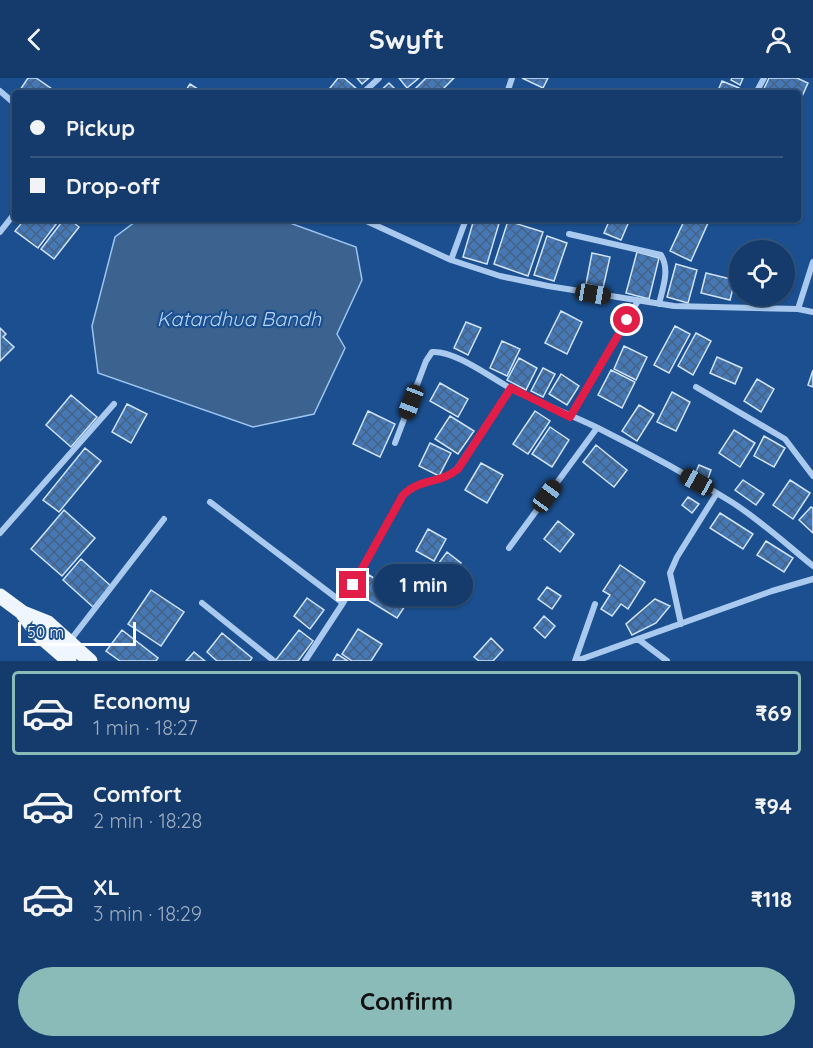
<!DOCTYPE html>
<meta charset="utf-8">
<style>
body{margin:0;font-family:Quicksand,sans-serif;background:#1d4271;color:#f1f3f6;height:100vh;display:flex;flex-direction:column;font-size:22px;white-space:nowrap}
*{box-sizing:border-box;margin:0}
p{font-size:20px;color:#9dadc1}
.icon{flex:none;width:33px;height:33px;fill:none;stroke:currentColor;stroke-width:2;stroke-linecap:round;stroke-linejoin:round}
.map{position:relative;height:583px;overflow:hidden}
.details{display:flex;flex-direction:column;background:#143b6b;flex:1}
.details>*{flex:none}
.banner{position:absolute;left:12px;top:12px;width:789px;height:132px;border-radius:6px;box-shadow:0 2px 4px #0004,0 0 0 2px #33557e;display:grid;align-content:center;height:132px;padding:0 18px;background:#143b6b}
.controls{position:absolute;left:729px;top:162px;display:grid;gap:12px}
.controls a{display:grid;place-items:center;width:66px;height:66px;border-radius:50%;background:#143b6b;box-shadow:0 2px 4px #0004,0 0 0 2px #33557e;font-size:30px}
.scale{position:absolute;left:18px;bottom:15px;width:118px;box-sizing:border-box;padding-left:6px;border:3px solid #fff;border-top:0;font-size:16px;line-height:21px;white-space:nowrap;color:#fff;-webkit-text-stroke:4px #1b4f8f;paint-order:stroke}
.end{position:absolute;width:27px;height:27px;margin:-14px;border:8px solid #e11d48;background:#fff;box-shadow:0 0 0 3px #fff}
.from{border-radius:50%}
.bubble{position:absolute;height:42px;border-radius:21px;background:#143b6b;box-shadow:0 2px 4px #0004,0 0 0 2px #33557e;font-size:20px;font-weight:700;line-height:42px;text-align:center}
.car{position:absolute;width:18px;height:36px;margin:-18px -9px;border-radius:8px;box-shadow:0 0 4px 2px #0007;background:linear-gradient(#222 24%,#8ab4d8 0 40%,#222 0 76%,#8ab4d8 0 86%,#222 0)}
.banner b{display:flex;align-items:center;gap:21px;height:57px;font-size:22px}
.banner b+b{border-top:2px solid #33557e}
.banner i{width:15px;height:15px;background:#f1f3f6}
ul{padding:10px 0 0;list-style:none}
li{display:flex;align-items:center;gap:18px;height:84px;margin:0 12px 9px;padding:0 6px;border:3px solid transparent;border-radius:6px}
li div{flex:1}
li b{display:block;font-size:22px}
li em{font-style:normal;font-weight:700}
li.selected{border-color:#8bbbb9}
li>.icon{width:54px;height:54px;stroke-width:1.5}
.cta{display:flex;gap:12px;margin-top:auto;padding:12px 18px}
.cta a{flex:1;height:69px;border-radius:36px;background:#8bbbb9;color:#111;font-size:24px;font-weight:700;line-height:69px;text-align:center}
header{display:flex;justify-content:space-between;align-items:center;height:78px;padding:0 18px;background:#143b6b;font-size:27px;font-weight:700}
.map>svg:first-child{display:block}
</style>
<header><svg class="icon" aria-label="back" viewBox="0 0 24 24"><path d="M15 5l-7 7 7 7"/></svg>Swyft<svg class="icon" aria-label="person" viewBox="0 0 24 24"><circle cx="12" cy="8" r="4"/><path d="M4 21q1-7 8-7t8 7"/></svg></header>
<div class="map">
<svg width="813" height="583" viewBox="0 0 813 583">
<defs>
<pattern id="building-cross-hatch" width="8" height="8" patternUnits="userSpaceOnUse" patternTransform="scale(1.5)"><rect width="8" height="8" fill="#4478b7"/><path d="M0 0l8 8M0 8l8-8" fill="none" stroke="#486282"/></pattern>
</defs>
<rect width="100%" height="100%" fill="#1b4f8f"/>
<path fill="#3c6290" stroke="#9cc4f0" stroke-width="1.5" d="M139 141H279L356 169 362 202 337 256 345 270 314 336 253 349 98 295 92 248 115 159Z"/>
<path fill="url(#building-cross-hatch)" stroke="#cfe3fa" stroke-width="1.5" d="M28 0H36L58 15H18Z
M338 0H344L358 12 356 15H326Z
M357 0H369L362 6Z
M399 0H419L407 10Z
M426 0H454L439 15H414L413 13Z
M522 0H548L543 10Z
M732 0H743L740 7 731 2Z
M769 0H797L808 5 798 27V15H762Z
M722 3 739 10 737 15H717Z
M389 5 399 15H378Z
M190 6 204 15H184Z
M25 141H60L38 170 15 153Z
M64 141H69L79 149 54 181 41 171Z
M474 141 500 142 487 186 463 179Z
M610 141H630L621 162 604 155Z
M685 141H701L708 145 691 183 670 173Z
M508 143 543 154 528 198 494 186Z
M547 158 567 165 554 203 534 197Z
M637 174 659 180 649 221 626 215Z
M592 175 610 179 603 210 586 206Z
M676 186 697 192 688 225 667 219Z
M706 195 735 202 730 222 701 215Z
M561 233 582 244 567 276 545 265Z
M466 244 481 250 468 277 454 270Z
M675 248 690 256 669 295 654 287Z
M0 250 6 256 3 259 14 269 0 283Z
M696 255 711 263 693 297 678 288Z
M502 263 520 271 507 298 490 290Z
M624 268 647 279 636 302 614 291Z
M717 279 742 290 735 306 710 295Z
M519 280 537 290 526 312 507 302Z
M543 290 555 296 543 319 531 313Z
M611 292 635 304 622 330 598 317Z
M813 292V309L808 307Z
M561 296 579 308 567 327 549 316Z
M757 301 774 311 761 334 744 323Z
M440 305 468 321 458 339 430 323Z
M672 314 690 324 676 353 657 344Z
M71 317 97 339 71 369 46 347Z
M127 326 147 336 131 365 112 354Z
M639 327 654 336 637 363 622 353Z
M368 333 395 346 380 379 353 366Z
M535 333 550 343 528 376 513 366Z
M450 338 474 353 458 376 435 361Z
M550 349 569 362 552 389 532 376Z
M734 352 755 365 740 389 719 375Z
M764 358 785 370 774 389 754 378Z
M430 365 451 375 439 398 419 388Z
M596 367 627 392 614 409 583 384Z
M85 370 101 383 59 434 43 422Z
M481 385 503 397 487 425 465 412Z
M699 387 711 392 707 403 694 398Z
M743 402 764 416 756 427 735 412Z
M790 402 810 415 793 441 773 427Z
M688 419 699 426 692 435 682 427Z
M811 429 813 430V455L799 442Z
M64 432 95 460 62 498 31 471Z
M720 435 753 456 743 471 710 450Z
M558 443 574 456 560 474 544 461Z
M428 451 446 461 434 483 416 473Z
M766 463 793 480 784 494 757 477Z
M447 474 461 485 442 511 427 501Z
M81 481 111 508 93 529 63 502Z
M620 487 645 504 628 531 621 526 612 538 601 531 610 517 603 513Z
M369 497 409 522 397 540 358 516Z
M547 509 561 518 552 531 538 521Z
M151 512 184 534 161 568 128 546Z
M307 520 324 532 310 551 294 538Z
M655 521 670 528 656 545 632 557 626 546Z
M544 538 555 548 545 560 534 550Z
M358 551 382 566 371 583H352L342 576Z
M122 552 158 580 156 583H120L106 573Z
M299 552 313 563 298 583H275Z
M222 555 252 580 250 583H217L207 574Z
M491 560 503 572 493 583H479L474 579Z
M194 574 205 583H186Z
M337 576 348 583H333Z"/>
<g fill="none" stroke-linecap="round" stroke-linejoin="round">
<path stroke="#a9c9ee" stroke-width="6" d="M0 13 15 26
M363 15 379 0
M507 15 512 0
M756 15 764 0
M362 141 451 182 500 198 548 208 674 228 798 231 813 234
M0 154 15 135
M569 156 661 177C670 192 663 209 659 226
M451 182 466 141
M798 231 813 184
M696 309 785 361 813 398
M570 339 638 223
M395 365 426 283 432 274C454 272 490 299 510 310 539 325 569 336 598 350 642 372 688 397 730 423 759 441 786 466 813 488
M210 424 343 525
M0 455 114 326
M509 470 597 350
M202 525 274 583
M681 546 670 495 677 479 717 415
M638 561 667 583
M69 564 164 441
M305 583 343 525 403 417C420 400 440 406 457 391L511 310
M575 583 595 526
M576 583 772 513 813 501"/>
<path stroke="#f0f6ff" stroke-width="15" d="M0 518 23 535 48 545 90 583
M23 536 38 556 69 583"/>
</g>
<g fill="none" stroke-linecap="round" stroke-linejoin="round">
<path stroke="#e11d48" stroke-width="8" d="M353 507 403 417C420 400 440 406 458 391L511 310 570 339 627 242"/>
</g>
<g text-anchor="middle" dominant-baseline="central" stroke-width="4.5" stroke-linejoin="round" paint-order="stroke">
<g font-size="20" font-style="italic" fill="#b5d3f5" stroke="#1b4f8f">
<text x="239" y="240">Katardhua Bandh</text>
</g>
</g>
</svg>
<div class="controls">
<a><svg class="icon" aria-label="locate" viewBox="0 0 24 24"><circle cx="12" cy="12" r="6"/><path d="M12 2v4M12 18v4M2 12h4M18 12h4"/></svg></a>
</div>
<div class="scale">50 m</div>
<i class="end from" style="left:627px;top:242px"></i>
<i class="end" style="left:353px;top:507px"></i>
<div class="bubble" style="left:374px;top:486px;width:99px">1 min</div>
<i class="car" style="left:593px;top:216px;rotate:99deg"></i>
<i class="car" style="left:411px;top:324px;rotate:201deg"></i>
<i class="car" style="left:697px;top:404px;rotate:299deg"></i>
<i class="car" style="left:547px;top:418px;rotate:36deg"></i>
<div class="banner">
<b><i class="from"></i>Pickup</b>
<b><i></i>Drop-off</b>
</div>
</div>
<section class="details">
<ul>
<li class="selected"><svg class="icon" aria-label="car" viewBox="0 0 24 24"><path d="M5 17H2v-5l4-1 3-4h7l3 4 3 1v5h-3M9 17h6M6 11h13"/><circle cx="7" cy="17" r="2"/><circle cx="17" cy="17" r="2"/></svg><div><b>Economy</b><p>1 min · 18:27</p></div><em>₹69</em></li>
<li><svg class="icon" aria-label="car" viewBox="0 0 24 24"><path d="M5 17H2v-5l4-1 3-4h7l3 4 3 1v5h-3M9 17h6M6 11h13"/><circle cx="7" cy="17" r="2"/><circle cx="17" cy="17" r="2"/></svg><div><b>Comfort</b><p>2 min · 18:28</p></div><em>₹94</em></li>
<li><svg class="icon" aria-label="car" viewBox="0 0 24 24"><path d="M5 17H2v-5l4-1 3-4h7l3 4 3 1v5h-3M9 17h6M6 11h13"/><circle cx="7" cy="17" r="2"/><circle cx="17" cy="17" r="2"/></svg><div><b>XL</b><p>3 min · 18:29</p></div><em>₹118</em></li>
</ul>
<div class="cta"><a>Confirm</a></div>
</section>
